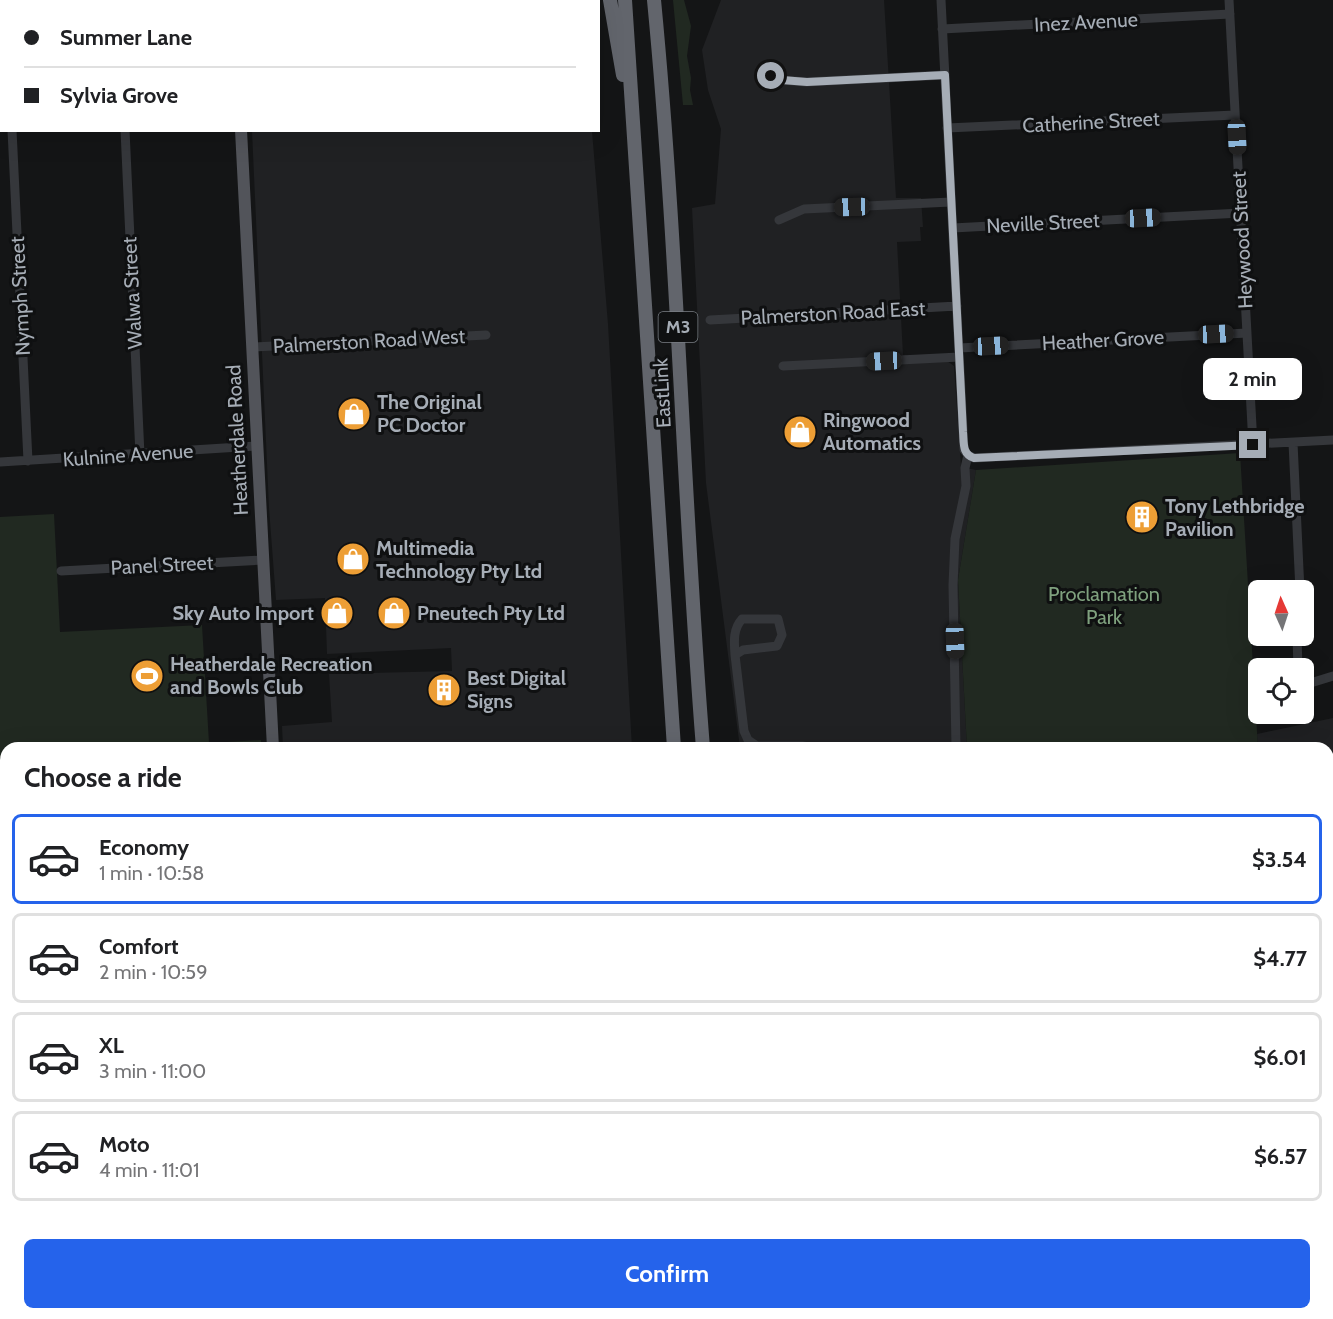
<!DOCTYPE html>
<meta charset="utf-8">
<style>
body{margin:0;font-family:Cabin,sans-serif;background:#f2f2f2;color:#202124;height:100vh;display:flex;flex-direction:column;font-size:22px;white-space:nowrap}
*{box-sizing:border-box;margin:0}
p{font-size:20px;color:#757577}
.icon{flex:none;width:33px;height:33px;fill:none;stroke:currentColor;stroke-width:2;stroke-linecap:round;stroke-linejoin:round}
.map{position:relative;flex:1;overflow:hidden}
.sheet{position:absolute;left:0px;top:742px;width:1334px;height:578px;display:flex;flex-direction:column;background:#fff;border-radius:18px 18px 0 0;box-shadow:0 6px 24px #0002}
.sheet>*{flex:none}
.hud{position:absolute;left:0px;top:0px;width:600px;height:132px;box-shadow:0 6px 24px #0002;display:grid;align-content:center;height:132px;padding:0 24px;background:#fff}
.needle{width:39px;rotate:357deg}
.fabs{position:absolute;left:1248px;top:580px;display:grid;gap:12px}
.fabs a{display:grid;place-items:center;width:66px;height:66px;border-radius:9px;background:#fff;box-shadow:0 6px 24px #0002;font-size:30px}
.end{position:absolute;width:27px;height:27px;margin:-14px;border:8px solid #a6adb6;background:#111;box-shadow:0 0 0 3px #111}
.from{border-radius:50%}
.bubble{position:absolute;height:42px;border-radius:9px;background:#fff;box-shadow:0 6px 24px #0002;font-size:20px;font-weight:700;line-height:42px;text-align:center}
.car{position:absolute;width:18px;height:36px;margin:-18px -9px;border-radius:8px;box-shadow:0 0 4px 2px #0007;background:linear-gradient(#222 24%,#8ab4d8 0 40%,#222 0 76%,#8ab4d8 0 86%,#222 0)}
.hud b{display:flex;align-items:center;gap:21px;height:57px;font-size:22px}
.hud b+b{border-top:2px solid #e0e0e0}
.hud i{width:15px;height:15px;background:#202124}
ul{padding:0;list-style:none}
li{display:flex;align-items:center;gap:18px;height:90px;margin:0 12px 9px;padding:0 12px;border:3px solid #e0e0e0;border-radius:9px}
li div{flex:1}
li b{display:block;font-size:22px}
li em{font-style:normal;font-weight:700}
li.on{border-color:#2563eb}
li>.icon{width:54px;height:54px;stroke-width:1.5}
h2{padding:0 24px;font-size:27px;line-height:72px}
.button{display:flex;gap:12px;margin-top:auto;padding:12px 24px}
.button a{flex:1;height:69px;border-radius:9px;background:#2563eb;color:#fff;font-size:24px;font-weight:700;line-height:69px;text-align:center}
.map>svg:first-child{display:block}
</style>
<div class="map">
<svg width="1333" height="1319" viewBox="0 0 1333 1319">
<rect width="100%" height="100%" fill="#141516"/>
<path fill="#202123" d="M721 0H884L896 198H921L923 227H920L921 241 897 242 903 355 947 361 954 366 961 467 976 470 958 580 967 748H740L706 483 692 208 715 204 721 129 708 90 702 50Z
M252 131H592L608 324 632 748H283L282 726 332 722 329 674 452 671 451 648 327 654 325 598 276 600 269 508Z
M1333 718V1071H1328V748H1258L1257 734Z"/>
<path fill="#212921" d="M673 0H684L691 26 687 56 691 78 690 90 693 105H683Z
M1240 453 1258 748H967L958 580 976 470Z
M54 514 60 632 202 625 209 743 261 740V748H6V875H0V517Z
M1328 759 1333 760V865L1328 864Z
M1328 1212H1333V1319H794V1314H1328Z
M537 1314H654L655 1319H537Z"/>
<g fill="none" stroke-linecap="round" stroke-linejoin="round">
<path stroke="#2d373c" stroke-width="2" d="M580 1319 581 1314"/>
<path stroke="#35373b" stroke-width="9" d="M941 0 964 450 968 455 974 458 1333 440
M1229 0 1253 445
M942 29 1230 14
M771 76 782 80 806 82 945 75
M0 109 2 108
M947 128 1235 115
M12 130 28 461
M125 130 140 455
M779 220 804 209 951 202
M953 228 1241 213
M710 320 957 306
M252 347 486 335
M959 348 1247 333
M783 366 959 357
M1293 443 1300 591
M0 462 257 446
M61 571 263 560
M1297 636 1298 669
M735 655 743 650 777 646 782 635 778 619H742C733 629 734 641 735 655L744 731 748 740 757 746H802L818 748
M1304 685 1333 676
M956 748 953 585 955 539 966 486 965 468 968 455
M0 947H6
M0 1045 6 1044
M0 1259 3 1310
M51 1314 53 1319
M118 1314 126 1319
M210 1314V1319
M302 1314V1319
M425 1314 426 1319
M150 1319 166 1314"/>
<path stroke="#52545a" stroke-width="12" d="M234 0V2
M241 130 273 748
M1328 1177H1333
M1328 1199H1333
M29 1319 45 1314
M93 1319 110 1314"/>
<path stroke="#62656c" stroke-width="14" d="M610 0 623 75
M625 0 674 748
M654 0C678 249 683 499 703 748
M674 1314V1319
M713 1314V1319
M740 1314 741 1319
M780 1314V1319"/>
</g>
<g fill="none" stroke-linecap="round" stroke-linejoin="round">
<path stroke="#a6adb6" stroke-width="8" d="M771 76 782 80 807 82 945 75 963 432C964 443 962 454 974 458L1253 445"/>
</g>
<defs>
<g id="shop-disc" transform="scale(1.725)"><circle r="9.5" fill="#ed9e35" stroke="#0f1011"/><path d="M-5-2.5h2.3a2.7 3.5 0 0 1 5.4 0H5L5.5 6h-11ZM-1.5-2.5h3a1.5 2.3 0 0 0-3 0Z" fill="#fff"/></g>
<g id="building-disc" transform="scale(1.725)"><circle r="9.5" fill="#ed9e35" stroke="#0f1011"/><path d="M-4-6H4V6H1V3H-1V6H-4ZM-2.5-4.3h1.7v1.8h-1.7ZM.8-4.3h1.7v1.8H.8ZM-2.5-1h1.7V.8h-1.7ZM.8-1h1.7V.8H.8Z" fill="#fff"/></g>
<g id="stadium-disc" transform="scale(1.725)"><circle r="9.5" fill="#ed9e35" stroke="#0f1011"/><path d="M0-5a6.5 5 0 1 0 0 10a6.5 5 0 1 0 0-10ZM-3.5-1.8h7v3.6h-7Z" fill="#fff"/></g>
</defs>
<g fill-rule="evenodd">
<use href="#shop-disc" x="354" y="414"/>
<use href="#shop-disc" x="800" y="432"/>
<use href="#building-disc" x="1142" y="517"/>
<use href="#shop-disc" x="353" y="559"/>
<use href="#shop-disc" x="337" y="613"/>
<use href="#shop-disc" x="394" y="613"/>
<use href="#stadium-disc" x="147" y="676"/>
<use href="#building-disc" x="444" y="690"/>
</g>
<g text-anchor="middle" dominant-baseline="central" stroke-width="6" stroke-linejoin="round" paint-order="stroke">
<rect fill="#0f1011" stroke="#797e84" stroke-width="1.5" x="658.5" y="312" width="39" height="30" rx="4.5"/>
<g font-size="18" font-weight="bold" fill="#a6adb6">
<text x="678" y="327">M3</text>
</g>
<g font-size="20" fill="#a6adb6" stroke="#0f1011">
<text transform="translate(1086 22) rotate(-3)">Inez Avenue</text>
<text transform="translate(1091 122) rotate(-3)">Catherine Street</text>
<text transform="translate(1043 223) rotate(-3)">Neville Street</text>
<text transform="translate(1242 240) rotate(-93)">Heywood Street</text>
<text transform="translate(132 293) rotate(-93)">Walwa Street</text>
<text transform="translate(20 296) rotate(-93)">Nymph Street</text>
<text transform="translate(833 313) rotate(-3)">Palmerston Road East</text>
<text transform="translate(1103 340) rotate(-3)">Heather Grove</text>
<text transform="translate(369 341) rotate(-3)">Palmerston Road West</text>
<text transform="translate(662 393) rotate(-93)">EastLink</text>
<text transform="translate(237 440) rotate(-93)">Heatherdale Road</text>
<text transform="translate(128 455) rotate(-4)">Kulnine Avenue</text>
<text transform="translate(162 565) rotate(-3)">Panel Street</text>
</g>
<g font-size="20" font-weight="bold" fill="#a6adb6" stroke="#0f1011" text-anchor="start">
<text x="377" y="402">The Original<tspan x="377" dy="23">PC Doctor</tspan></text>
<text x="823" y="420">Ringwood<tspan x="823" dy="23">Automatics</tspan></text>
<text x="1165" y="506">Tony Lethbridge<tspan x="1165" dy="23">Pavilion</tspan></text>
<text x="376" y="548">Multimedia<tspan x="376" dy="23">Technology Pty Ltd</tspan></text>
<text x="314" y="613" text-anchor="end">Sky Auto Import</text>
<text x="417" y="613">Pneutech Pty Ltd</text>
<text x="170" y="664">Heatherdale Recreation<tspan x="170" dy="23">and Bowls Club</tspan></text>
<text x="467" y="678">Best Digital<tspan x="467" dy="23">Signs</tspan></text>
</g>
<g font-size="20" fill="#7fa17e" stroke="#0f1011">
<text x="1104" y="594">Proclamation<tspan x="1104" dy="23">Park</tspan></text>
</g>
</g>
</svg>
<div class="fabs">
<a><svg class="needle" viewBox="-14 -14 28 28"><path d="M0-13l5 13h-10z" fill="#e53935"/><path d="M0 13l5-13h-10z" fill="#757577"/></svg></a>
<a><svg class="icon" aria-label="locate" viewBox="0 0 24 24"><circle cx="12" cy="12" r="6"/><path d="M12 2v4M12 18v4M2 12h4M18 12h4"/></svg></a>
</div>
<i class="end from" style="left:771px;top:76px"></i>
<i class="end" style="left:1253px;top:445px"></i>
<div class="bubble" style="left:1203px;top:358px;width:99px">2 min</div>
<i class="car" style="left:1237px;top:137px;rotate:177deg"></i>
<i class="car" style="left:852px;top:207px;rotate:268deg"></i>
<i class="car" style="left:1143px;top:218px;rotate:87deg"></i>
<i class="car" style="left:1216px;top:334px;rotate:87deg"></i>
<i class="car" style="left:991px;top:346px;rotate:87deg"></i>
<i class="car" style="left:884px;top:361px;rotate:267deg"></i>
<i class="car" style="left:955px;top:641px;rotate:178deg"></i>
<div class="hud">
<b><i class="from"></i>Summer Lane</b>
<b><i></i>Sylvia Grove</b>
</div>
<section class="sheet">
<h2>Choose a ride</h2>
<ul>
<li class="on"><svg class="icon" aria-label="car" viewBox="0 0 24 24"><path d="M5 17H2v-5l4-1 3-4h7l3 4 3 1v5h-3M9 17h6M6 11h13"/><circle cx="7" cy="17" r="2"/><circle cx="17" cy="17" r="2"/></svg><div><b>Economy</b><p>1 min · 10:58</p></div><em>$3.54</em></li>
<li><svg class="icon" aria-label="car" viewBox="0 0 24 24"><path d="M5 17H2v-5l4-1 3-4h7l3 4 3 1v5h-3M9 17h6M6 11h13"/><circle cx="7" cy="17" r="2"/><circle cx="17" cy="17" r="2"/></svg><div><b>Comfort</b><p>2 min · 10:59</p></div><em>$4.77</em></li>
<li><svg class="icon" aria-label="car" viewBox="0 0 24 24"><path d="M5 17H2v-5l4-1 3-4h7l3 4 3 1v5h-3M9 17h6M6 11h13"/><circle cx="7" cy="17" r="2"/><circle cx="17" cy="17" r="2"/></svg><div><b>XL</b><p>3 min · 11:00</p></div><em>$6.01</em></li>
<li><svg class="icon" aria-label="car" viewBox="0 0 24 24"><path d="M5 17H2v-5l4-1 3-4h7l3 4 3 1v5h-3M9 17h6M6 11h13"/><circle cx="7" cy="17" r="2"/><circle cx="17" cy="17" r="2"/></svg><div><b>Moto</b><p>4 min · 11:01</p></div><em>$6.57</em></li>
</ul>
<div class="button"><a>Confirm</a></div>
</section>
</div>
